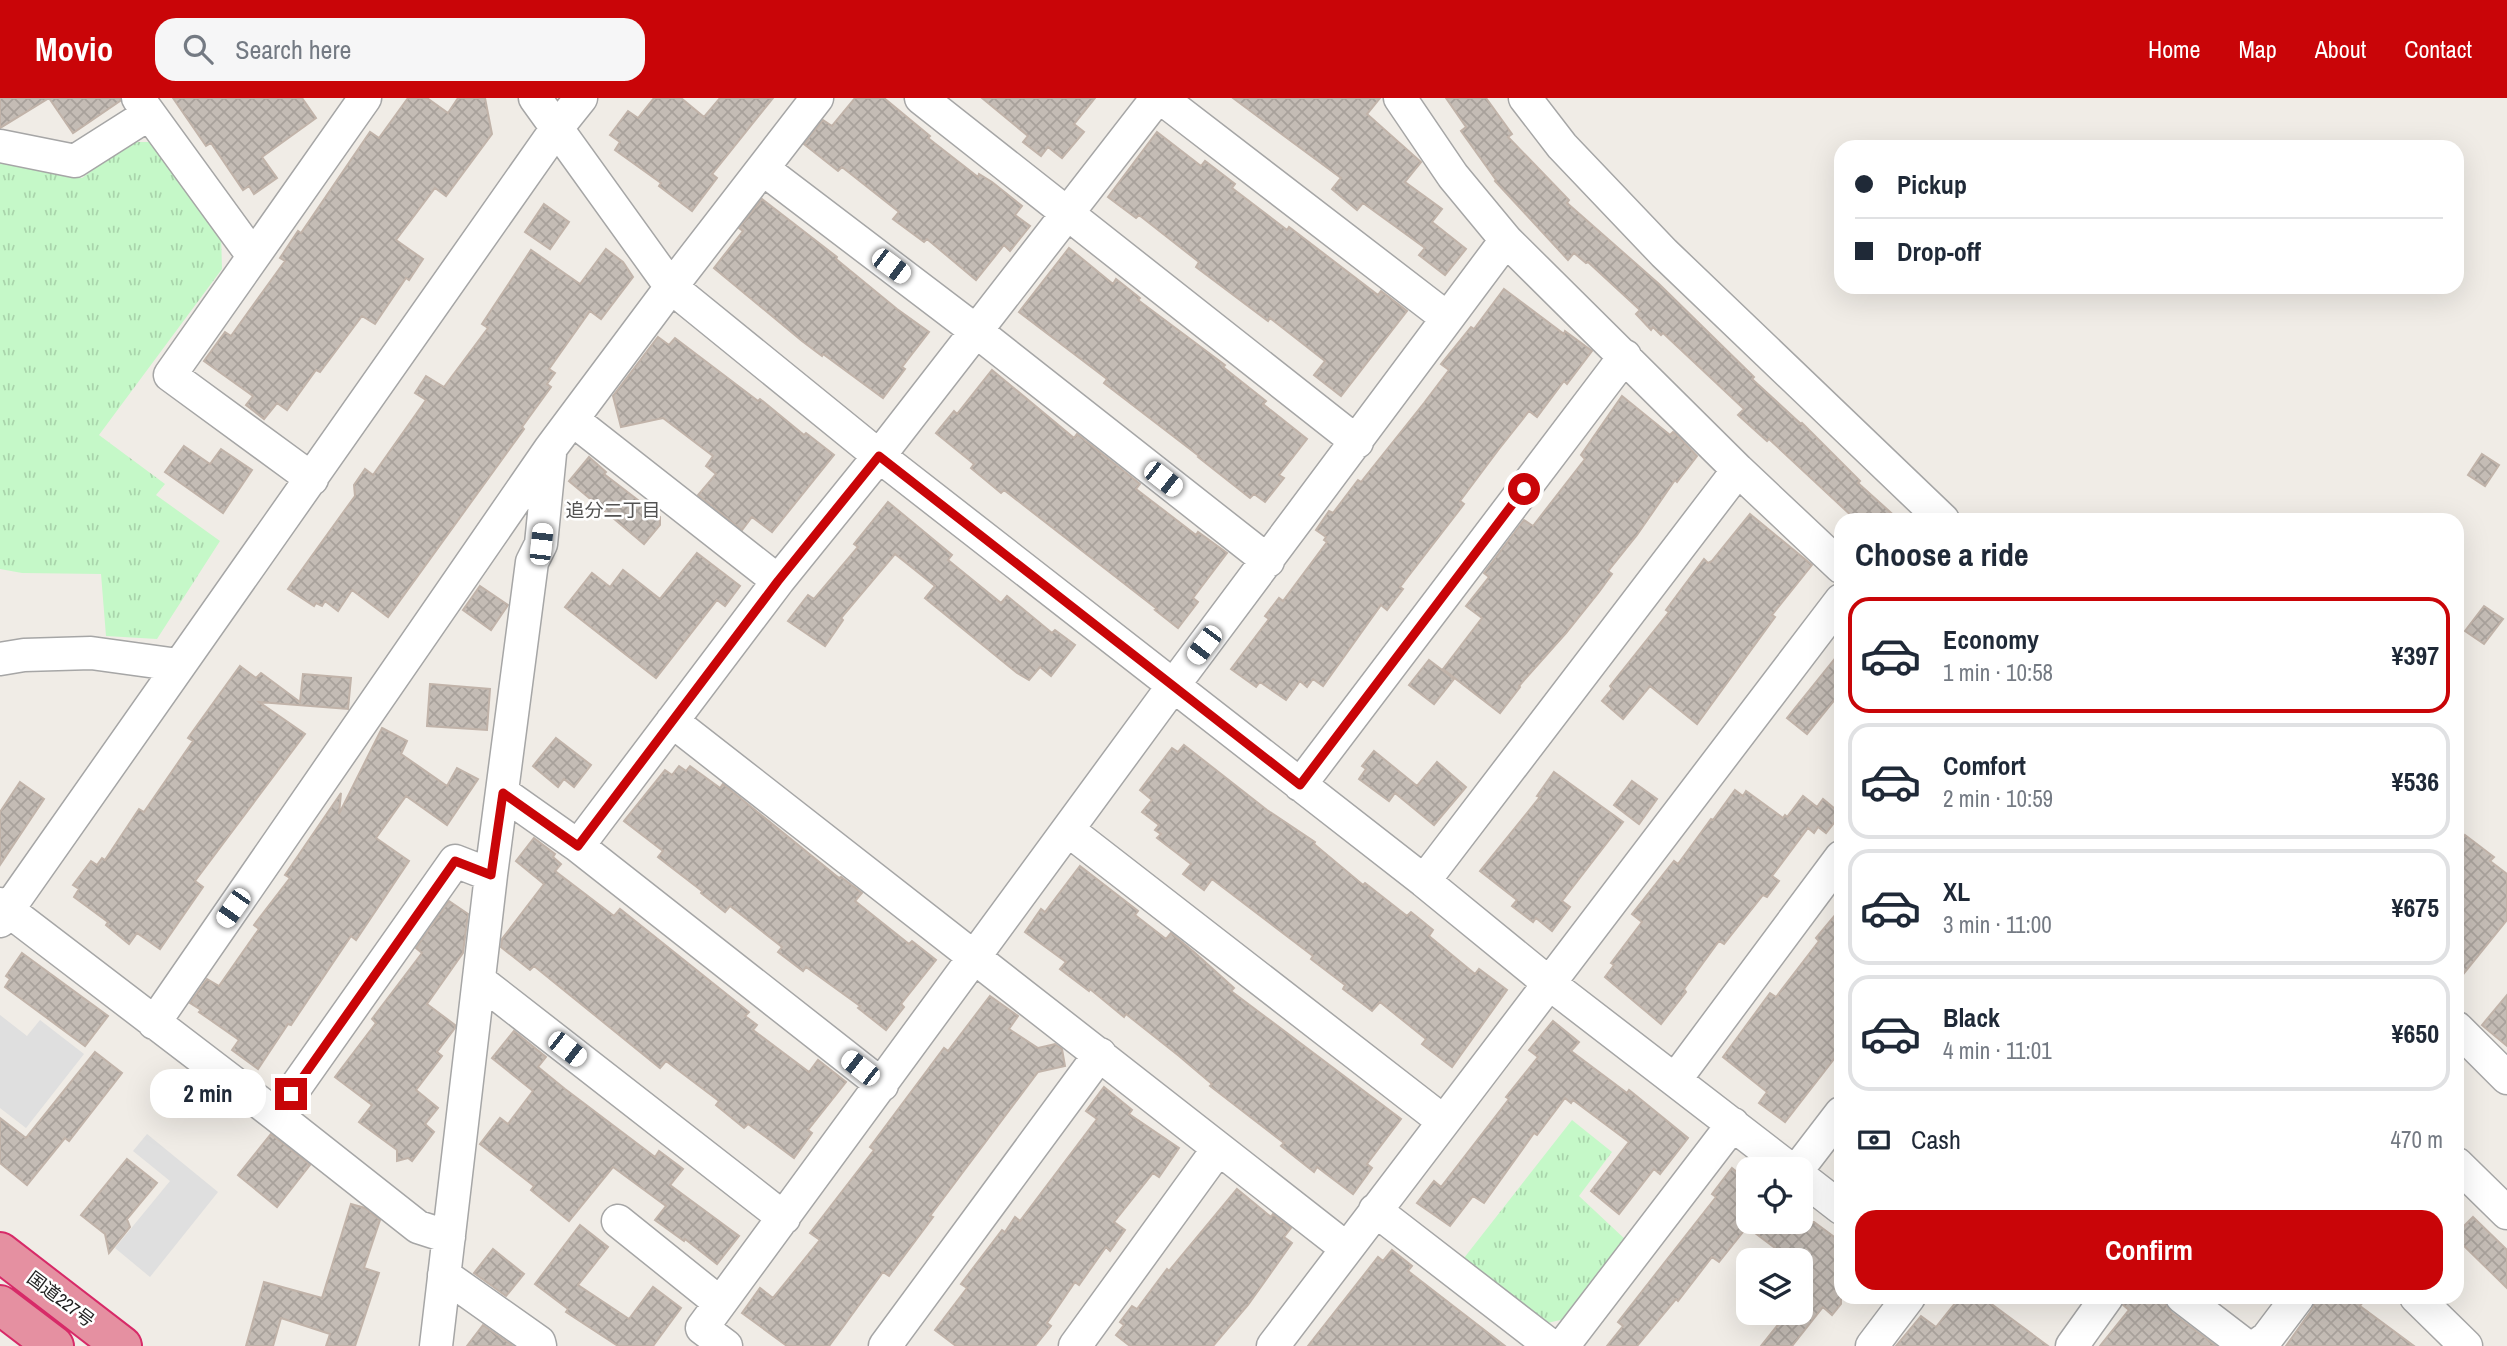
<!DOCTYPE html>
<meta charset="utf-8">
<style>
body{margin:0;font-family:"Archivo Narrow","Noto Sans JP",sans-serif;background:#f6f6f7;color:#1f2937;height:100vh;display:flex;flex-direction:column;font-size:26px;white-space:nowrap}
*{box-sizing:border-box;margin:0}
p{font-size:23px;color:#747a83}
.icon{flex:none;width:38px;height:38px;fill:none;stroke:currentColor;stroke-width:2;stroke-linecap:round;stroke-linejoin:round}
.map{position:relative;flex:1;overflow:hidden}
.details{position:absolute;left:1834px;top:415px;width:630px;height:791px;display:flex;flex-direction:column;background:#fff;border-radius:21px;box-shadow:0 7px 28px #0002}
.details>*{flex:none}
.hud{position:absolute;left:1834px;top:42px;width:630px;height:154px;border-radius:21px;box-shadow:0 7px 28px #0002;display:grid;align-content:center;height:154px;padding:0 21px;background:#fff}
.fabs{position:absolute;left:1736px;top:1059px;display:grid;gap:14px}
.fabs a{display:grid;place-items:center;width:77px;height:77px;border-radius:14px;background:#fff;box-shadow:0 7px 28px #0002;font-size:35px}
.end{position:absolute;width:32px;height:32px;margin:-16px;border:9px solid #c90508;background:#fff;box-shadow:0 0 0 4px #fff}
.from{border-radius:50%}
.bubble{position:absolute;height:49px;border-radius:21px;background:#fff;box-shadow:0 7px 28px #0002;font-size:23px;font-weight:800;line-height:49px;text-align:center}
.car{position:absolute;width:21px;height:42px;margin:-21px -10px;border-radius:9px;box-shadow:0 0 5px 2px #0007;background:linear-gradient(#fff 24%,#345 0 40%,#fff 0 76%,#345 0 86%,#fff 0)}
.hud b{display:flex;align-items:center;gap:24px;height:66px;font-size:26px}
.hud b+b{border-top:2px solid #e0e1e3}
.hud i{width:18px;height:18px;background:#1f2937}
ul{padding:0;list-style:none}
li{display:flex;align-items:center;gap:21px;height:116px;margin:0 14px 10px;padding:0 7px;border:4px solid #e0e1e3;border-radius:21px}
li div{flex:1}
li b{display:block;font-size:26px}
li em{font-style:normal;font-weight:800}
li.selected{border-color:#c90508}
li>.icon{width:63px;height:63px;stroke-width:1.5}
h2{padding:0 21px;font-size:32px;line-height:84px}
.pay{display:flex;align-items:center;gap:18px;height:77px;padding:0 21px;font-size:26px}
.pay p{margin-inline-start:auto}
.action{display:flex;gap:14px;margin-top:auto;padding:14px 21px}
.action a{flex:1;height:80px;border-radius:21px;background:#c90508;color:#fff;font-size:28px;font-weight:800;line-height:80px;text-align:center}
header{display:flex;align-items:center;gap:42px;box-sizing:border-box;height:98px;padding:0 35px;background:#c90508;color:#fff}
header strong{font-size:33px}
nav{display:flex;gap:38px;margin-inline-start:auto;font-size:24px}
.search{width:490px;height:63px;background:#f6f6f7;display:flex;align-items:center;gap:18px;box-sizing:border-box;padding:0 24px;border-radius:21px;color:#747a83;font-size:26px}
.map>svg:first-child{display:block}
</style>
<header>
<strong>Movio</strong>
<div class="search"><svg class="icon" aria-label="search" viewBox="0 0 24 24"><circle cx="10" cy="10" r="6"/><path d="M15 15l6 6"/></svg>Search here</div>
<nav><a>Home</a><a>Map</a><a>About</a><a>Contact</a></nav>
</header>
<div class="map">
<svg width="2507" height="1248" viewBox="0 0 2507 1248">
<defs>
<pattern id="park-tufts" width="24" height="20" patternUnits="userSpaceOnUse" patternTransform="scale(1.75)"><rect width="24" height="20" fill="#c5f8c8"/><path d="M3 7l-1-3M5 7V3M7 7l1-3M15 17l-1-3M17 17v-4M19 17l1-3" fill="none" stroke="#a9d4ab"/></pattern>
<pattern id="building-cross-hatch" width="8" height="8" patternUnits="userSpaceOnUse" patternTransform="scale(1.75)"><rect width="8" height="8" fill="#c4bcb5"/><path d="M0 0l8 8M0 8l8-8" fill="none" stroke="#a8a19b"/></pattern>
</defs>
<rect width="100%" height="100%" fill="#f0ece6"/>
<path fill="url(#park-tufts)" d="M130 44H153L221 135 222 171 99 337 165 386 156 397 220 443 157 541 106 538 101 476 22 475 0 471V64L82 80Z
M1572 1022 1612 1054 1579 1098 1627 1143 1569 1220 1543 1226 1464 1160Z"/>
<path fill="#dfdfdf" d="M0 917 27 938 40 922 84 956 26 1030 0 1010Z
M147 1036 218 1094 150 1179 115 1150 170 1083 133 1053Z"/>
<path fill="url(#building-cross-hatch)" stroke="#c1b3a9" stroke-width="2" d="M0 0H49L0 30Z
M49 0H120V3L73 35Z
M173 0H302L316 20 262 59 277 80 254 96 249 88 243 92 211 45 206 48Z
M408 0H427L448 15 458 0H485L492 36 446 98 435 90 396 142 423 161 409 182 406 180 375 226 362 218 320 274 316 272 287 312 277 305 264 321 246 307 253 298 204 263 225 234 231 238 285 163 280 160 298 133 301 135 370 34 379 40Z
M654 0H681L704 19 720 0H773L712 76 717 80 692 113 659 88 661 85 615 52 620 44 610 37 628 13 638 20Z
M855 0H884L930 38 928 40 978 79 979 76 992 84 1022 108 1015 117 1030 128 1010 153 1004 147 976 182 927 141 924 144 893 121 899 114 842 69 838 73 804 46 823 22 832 28Z
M982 0H1095L1074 26 1084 34 1062 60 1048 49 1041 58 1023 44 1028 38Z
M1233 0H1380L1367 16 1421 64 1405 84 1442 111 1432 124 1466 151 1445 177 1419 157 1425 150 1363 105 1357 112 1332 91 1341 80Z
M1446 0H1486L1512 36 1508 39 1569 102 1567 105 1659 186 1754 279 1752 281 1801 326 1802 325 1860 383 1858 385 1899 422H1856L1769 341 1767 343 1738 317 1744 311 1663 235 1661 237 1653 229 1651 232 1636 216 1640 212 1588 164 1586 165 1574 155 1568 162 1495 83 1496 82 1461 33 1466 29Z
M1157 34 1201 68 1205 63 1235 86 1232 90 1287 132 1289 129 1378 197 1381 193 1407 213 1341 298 1314 277 1325 263 1270 220 1268 223 1196 169 1199 164 1139 117 1136 120 1108 99Z
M762 101 837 159 836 161 897 211 929 234 902 269 905 271 883 300 823 256 822 258 802 243 714 170 743 133 739 130Z
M544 106 569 124 550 151 525 134Z
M1069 150 1113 186 1116 181 1140 200 1138 202 1225 267 1223 269 1266 303 1263 306 1307 341 1279 377 1284 380 1265 404 1254 396 1250 400 1198 359 1199 358 1104 285 1107 281 1019 214Z
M606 151 623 164 633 179 601 221 590 213 549 271 555 275 547 286 551 289 522 329 524 331 388 519 352 492 338 513 325 503 322 508 316 505 314 508 288 491 355 398 354 387 365 371 373 377 426 302 415 295 426 278 444 289 488 230 482 226 531 152 580 186Z
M1504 191 1564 236 1565 233 1592 253 1567 286 1564 283 1537 319 1529 313 1499 351 1460 403 1464 406 1400 489 1403 491 1387 512 1381 507 1323 588 1313 581 1307 589 1300 583 1286 602 1260 584 1256 589 1231 571 1269 521 1265 518 1279 500 1283 503 1327 444 1324 442 1326 439 1316 432 1329 413 1333 415 1358 382 1361 384 1424 305 1449 272 1441 266 1471 229 1474 231Z
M658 239 669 247 675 240 758 303 760 301 804 337 806 335 834 357 772 434 752 419 742 432 698 397 716 376 706 368 713 358 663 320 621 329 613 298Z
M992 272 1074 340 1077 336 1140 386 1136 391 1196 437 1198 434 1227 455 1193 500 1198 504 1178 530 1155 512 1157 511 1004 392 1001 395 971 370 974 366 936 335 954 313 957 316Z
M1622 298 1670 337 1673 334 1675 335 1697 358 1677 384 1675 382 1637 437 1608 473 1612 476 1599 494 1566 535 1519 588 1520 589 1500 615 1443 571 1482 520 1466 508 1489 479 1484 475 1524 422 1533 428 1585 361 1581 357Z
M184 348 210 366 221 351 252 372 223 415 165 374Z
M2482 356 2499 367 2485 388 2468 377Z
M589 359 606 374 604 376 660 419V427L644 446 569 383Z
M888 404 952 457 948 462 1001 505 1007 498 1052 535 1055 532 1075 547 1051 578 1040 569 1029 582 1017 575 925 500 935 488 895 456 841 520 843 522 825 548 788 523 808 497 814 501 858 449 854 446Z
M1750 416 1812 467 1772 517 1775 519 1697 626 1650 588 1623 621 1602 603 1612 591 1610 588 1669 514 1666 512 1704 461 1708 465 1712 463Z
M697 455 740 488 725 508 717 502 656 580 565 509 592 475 610 489 623 472 660 501Z
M480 488 508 507 491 532 463 512Z
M2484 508 2503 521 2484 546 2465 533Z
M1841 553V594L1807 636 1787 620Z
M1429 562 1454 581 1434 606 1409 587Z
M240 568 256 580 261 575 300 604 303 576 351 580 348 611 259 604 305 636 195 783 203 789 160 851 137 835 129 846 106 827 108 824 74 799 79 791 73 787 91 763 97 767 102 760 105 762 139 711 144 714 193 643 188 640Z
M430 586 490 591 487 632 427 628Z
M382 630 407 643 401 656 447 688 457 670 478 681 447 727 406 698 376 740 409 763 356 842 351 838 291 927 288 926 258 971 232 952 239 942 199 914 201 912 190 905 207 881 219 888 259 831 254 827 290 780 285 777 341 695 339 716Z
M556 640 591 667 574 689 564 681 558 689 533 668Z
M1184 647 1267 712 1315 744 1314 746 1363 787 1365 785 1407 818 1411 814 1433 832 1429 838 1475 876 1479 871 1507 892 1452 969 1422 946 1426 941 1380 904 1372 913 1343 891 1345 887 1311 861 1313 858 1212 781 1204 792 1183 776 1191 766 1157 740 1161 736 1155 732 1159 727 1142 714 1152 702 1140 692 1172 650 1178 654Z
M1374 653 1417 688 1437 664 1466 689 1434 727 1395 695 1389 703 1359 681 1366 671 1362 668Z
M679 668 686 673 690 668 720 690 723 686 839 780 841 779 862 795 855 803 909 846 912 843 936 862 901 906 904 909 886 932 858 910 860 908 806 869 803 873 778 854 782 849 730 808 725 814 701 795 702 793 658 759 663 753 624 723 665 672 672 677Z
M1554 674 1623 724 1562 803 1570 809 1552 833 1536 820 1533 824 1512 808 1517 802 1480 773 1540 699 1537 698Z
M1632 683 1657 701 1639 726 1614 707Z
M20 684 44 701 0 767V714Z
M1735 692 1743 698 1746 693 1783 720 1785 717 1787 719 1803 698 1817 709 1823 701 1841 716 1826 735 1818 729 1814 735 1808 730 1772 778 1779 783 1767 799 1763 797 1724 846 1719 843 1684 891 1686 894 1661 926 1605 879 1614 867 1611 865 1642 824 1632 816 1674 763 1678 766 1711 721 1713 722Z
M2465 737 2494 759 2490 763 2507 776V822L2457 884V748Z
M534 740 555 756 553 759 561 766 555 773 614 818 620 811 749 914 745 918 757 927 753 932 809 974 818 962 846 984 808 1032 812 1035 794 1060 748 1026 744 1030 716 1007 719 1003 666 963 660 970 534 868 530 872 501 849 502 841 544 786 516 763Z
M1080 768 1138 813 1135 817 1166 841 1171 835 1194 854 1234 890 1231 893 1401 1021 1367 1066 1372 1070 1353 1096 1317 1069 1314 1074 1281 1048 1284 1045 1210 988 1212 986 1179 958 1126 916 1124 919 1090 891 1089 893 1060 871 1066 864 1025 834 1041 811 1045 814Z
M449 803 468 816 463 855 427 906 455 927V930L437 954 442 958 416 992 438 1010 425 1026 434 1034 412 1063 408 1060 397 1063V1052L359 1024 372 1007 335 979 376 925 372 921 422 855 416 850Z
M1841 810V952L1785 1024 1759 1005 1767 994 1723 959 1770 895 1776 899 1819 843 1816 840Z
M22 855 108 918 85 948 5 889 10 881 6 878Z
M2507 897V948L2482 927Z
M990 898 1018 918 1009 931 1038 950 1055 946 1062 951 1065 968 1038 974 930 1118 933 1119 889 1178 883 1174 829 1248H787L742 1215 760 1190 773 1200 820 1142 810 1135 874 1052 870 1049 944 950 948 953Z
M1553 923 1579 944 1571 953 1627 995 1629 992 1688 1040 1660 1076 1654 1071 1619 1116 1591 1093 1629 1044 1573 1002 1571 1005 1565 1000 1537 1037 1534 1035 1484 1105 1473 1098 1450 1128 1417 1105 1434 1083 1441 1089 1509 1001 1506 999 1538 959 1529 952Z
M514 933 546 959 538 969 565 991 655 1059 659 1053 683 1071 670 1087 739 1138 717 1166 685 1141 684 1143 655 1122 666 1108 613 1069 569 1123 531 1092 534 1088 480 1046 500 1020 508 1026 533 993 492 960Z
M95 954 122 975 69 1043 65 1040 27 1087 0 1065V1020L26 1040Z
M1104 989 1132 1012 1129 1016 1179 1050 1159 1079 1153 1075 1114 1124 1125 1132 1110 1153 1106 1149 1079 1187 1075 1184 1047 1225 1051 1228 1035 1248H956L935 1232 967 1190 961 1186 1002 1132 1005 1134 1015 1119 1020 1123 1097 1021 1086 1013Z
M271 1036 310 1067 277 1109 238 1077Z
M127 1061 157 1085 127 1121 130 1129 109 1155 105 1136 81 1117Z
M1732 1070 1748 1083V1124H1814L1841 1144V1206L1832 1217 1823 1209 1792 1248H1761L1788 1214H1801V1162H1791L1747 1129 1719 1164 1712 1159 1678 1203 1676 1201 1637 1248H1607L1623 1228 1618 1224 1716 1099 1712 1096Z
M1237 1091 1271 1119 1273 1116 1291 1130 1284 1139 1292 1145 1248 1207 1213 1248H1130L1116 1237 1124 1227 1120 1224 1132 1208 1137 1211 1167 1171 1169 1173Z
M351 1106 365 1110 380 1122 364 1170 379 1175 355 1248H326L330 1236 281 1220 273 1248H246L264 1184 322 1200Z
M2473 1119 2507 1152V1190L2457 1141V1135Z
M580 1127 608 1149 578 1187 629 1221 653 1189 681 1210 653 1248H618L566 1214 568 1211 535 1186Z
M493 1151 524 1176 506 1198 474 1175Z
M1392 1152 1412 1168 1408 1173 1505 1248H1308L1378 1159 1383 1163Z
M1960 1199H1982L2048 1248H1896L1921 1218 1936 1229Z
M2125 1199H2161L2171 1214 2216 1248H2100L2129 1212 2123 1207Z
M2316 1199H2367L2360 1208 2414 1248H2286L2313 1210Z
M483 1227 513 1248H467Z"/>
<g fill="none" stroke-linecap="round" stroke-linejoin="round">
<g stroke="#a6a6a6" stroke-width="35">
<path id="minor" d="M138 0 253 158
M535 0 671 189 879 358 1424 783 1550 886 1790 1071
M921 0 1357 344
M1161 0 1447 220
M1525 0 1562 48 1664 155 1943 422
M0 48 75 63 149 16
M763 71 976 233 1268 463
M1506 142 1738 372 1841 469
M573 322 778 483
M312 381 170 277 365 0
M0 561 24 557 91 555 178 567
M672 623 1346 1150
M1300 687 1625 258
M503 695 578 748 882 987
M1068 732 1443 1023
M578 748 778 483 879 358 1157 0
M1424 783 1738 372
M0 806 276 1017 418 1129 449 1139
M0 823C185 558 372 295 557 30L581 0
M480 883 784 1120
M154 925 550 351 671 189 817 0
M2457 930 2507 980
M1675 982 1841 759
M276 1017 455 763 491 777
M2457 1066 2507 1115
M1798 1071 1841 1015
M1801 1079 1841 1110
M1375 1112 1551 1248
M618 1123 720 1205
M444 1177 539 1244 540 1248
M2182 1199 2246 1248
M2416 1199 2466 1248
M436 1248 491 777 532 464 541 446 550 356
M726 1248 702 1230 1173 588 1506 142 1453 78 1400 0
M885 1248 1100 956
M1075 1248 1218 1051
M1273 1248 1841 502
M1563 1248 1733 1026
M1872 1248 1909 1199
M2072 1248 2107 1199
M2256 1248 2267 1240 2298 1199"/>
</g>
<g stroke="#d72a68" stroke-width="42">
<path id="highway" d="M0 1154 122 1248
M0 1207 54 1248"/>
</g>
<use href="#minor" stroke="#fff" stroke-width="32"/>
<use href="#highway" stroke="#e590a1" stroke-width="38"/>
</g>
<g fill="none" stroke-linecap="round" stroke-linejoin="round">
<path stroke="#c90508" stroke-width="9" d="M291 996 455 763 491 777 503 695 578 748 778 483 879 358 1300 687 1524 391"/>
</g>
<g text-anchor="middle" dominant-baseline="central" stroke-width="5" stroke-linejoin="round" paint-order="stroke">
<g font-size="18" fill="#1f1f1f" stroke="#fff">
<text transform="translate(61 1201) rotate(37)">国道227号</text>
</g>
<g font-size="19" fill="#525252" stroke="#fff">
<text x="613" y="412">追分二丁目</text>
</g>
</g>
</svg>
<div class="fabs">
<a><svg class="icon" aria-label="locate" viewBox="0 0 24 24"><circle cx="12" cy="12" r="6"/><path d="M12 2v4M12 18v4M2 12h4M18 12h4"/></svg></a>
<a><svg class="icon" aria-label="layers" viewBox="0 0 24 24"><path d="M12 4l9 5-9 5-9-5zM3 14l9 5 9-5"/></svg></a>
</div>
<i class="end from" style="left:1524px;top:391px"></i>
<i class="end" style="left:291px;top:996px"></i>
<div class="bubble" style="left:150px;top:971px;width:116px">2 min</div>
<i class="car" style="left:891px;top:168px;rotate:127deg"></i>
<i class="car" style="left:1163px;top:381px;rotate:128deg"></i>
<i class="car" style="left:541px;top:446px;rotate:6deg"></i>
<i class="car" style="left:1204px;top:547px;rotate:217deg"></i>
<i class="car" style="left:233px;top:810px;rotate:215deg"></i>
<i class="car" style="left:567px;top:951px;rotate:128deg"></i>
<i class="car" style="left:860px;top:970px;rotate:308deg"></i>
<div class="hud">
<b><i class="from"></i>Pickup</b>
<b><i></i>Drop-off</b>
</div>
<section class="details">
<h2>Choose a ride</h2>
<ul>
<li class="selected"><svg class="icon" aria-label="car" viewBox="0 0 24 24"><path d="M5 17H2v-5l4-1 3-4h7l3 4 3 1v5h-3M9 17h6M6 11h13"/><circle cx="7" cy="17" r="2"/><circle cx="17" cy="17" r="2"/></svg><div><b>Economy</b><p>1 min · 10:58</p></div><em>¥397</em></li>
<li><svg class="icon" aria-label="car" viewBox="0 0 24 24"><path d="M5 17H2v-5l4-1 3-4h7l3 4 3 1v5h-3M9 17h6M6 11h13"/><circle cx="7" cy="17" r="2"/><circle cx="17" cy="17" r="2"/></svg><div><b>Comfort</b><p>2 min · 10:59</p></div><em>¥536</em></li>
<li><svg class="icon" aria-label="car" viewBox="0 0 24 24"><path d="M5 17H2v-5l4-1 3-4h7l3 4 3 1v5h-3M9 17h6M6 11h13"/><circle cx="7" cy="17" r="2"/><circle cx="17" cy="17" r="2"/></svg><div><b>XL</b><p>3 min · 11:00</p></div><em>¥675</em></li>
<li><svg class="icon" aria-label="car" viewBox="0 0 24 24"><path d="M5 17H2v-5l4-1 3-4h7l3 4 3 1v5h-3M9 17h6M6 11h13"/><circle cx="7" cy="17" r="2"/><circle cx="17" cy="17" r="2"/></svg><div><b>Black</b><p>4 min · 11:01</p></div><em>¥650</em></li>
</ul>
<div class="pay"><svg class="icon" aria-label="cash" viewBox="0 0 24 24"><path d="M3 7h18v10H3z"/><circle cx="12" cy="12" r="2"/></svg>Cash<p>470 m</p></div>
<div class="action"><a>Confirm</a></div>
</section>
</div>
